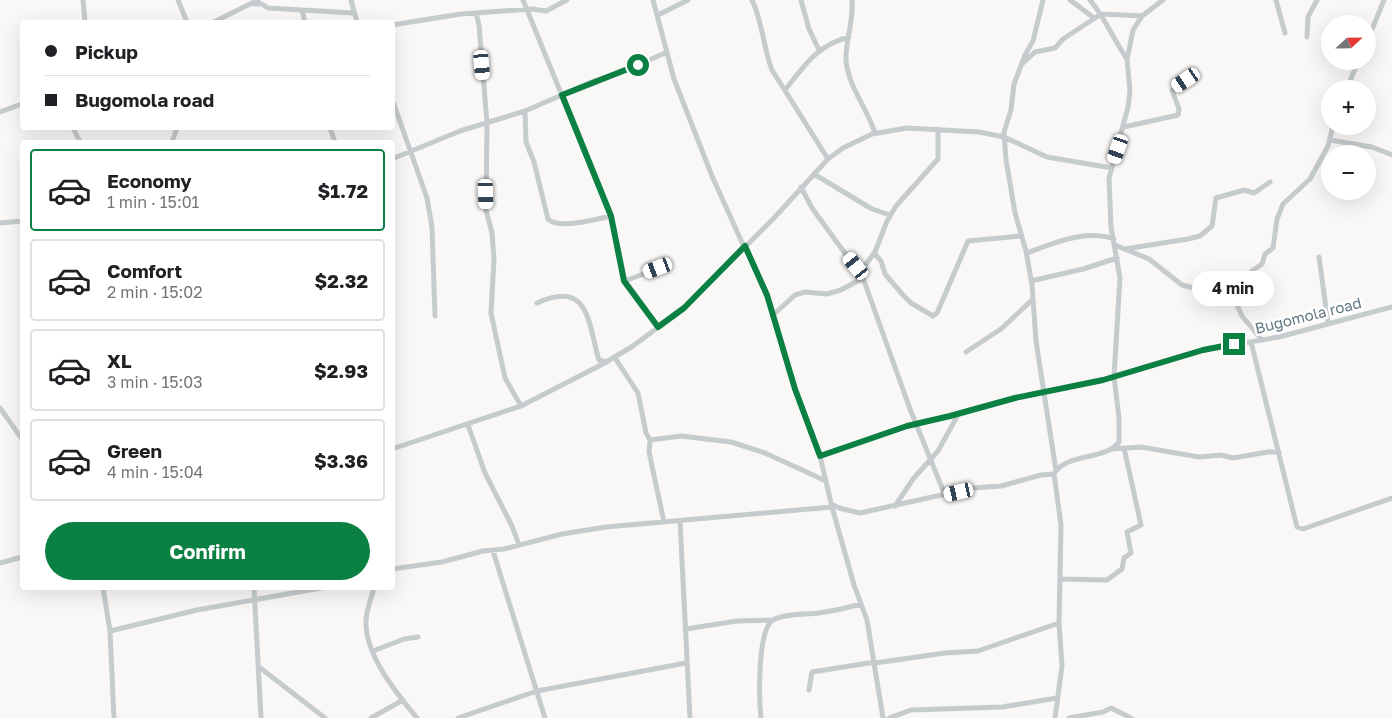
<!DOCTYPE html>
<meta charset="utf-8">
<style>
body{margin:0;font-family:"Golos Text",sans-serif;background:#f6f6f6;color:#202124;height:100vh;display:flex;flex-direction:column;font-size:19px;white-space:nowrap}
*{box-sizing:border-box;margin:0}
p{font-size:16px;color:#757577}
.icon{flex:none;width:28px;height:28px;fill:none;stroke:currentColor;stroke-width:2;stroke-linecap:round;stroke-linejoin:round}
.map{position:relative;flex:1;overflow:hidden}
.panel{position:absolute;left:20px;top:140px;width:375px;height:450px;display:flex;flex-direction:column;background:#fff;border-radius:5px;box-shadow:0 5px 20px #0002}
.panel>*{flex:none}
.top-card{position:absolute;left:20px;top:20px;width:375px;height:110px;border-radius:5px;box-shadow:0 5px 20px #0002;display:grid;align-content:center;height:110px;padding:0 25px;background:#fff}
.needle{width:32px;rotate:68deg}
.buttons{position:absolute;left:1321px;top:15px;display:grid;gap:10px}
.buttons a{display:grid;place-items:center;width:55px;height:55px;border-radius:50%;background:#fff;box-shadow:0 5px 20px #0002;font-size:25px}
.end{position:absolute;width:22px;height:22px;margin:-11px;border:6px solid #0b8043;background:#fff;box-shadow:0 0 0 2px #fff}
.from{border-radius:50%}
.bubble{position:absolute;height:35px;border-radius:18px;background:#fff;box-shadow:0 5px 20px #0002;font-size:16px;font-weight:700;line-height:35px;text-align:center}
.car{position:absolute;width:15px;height:30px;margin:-15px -8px;border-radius:6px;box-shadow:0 0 4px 1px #0007;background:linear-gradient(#fff 24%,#345 0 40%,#fff 0 76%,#345 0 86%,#fff 0)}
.top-card b{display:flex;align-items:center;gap:18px;height:48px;font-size:19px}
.top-card b+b{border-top:1px solid #e0e0e0}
.top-card i{width:12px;height:12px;background:#202124}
ul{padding:9px 0 0;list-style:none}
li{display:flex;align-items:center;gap:15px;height:82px;margin:0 10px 8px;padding:0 15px;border:2px solid #e0e0e0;border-radius:5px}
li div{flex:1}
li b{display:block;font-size:19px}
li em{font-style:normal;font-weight:700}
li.on{border-color:#0b8043}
li>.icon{width:45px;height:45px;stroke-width:1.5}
.primary-button{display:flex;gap:10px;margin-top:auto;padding:10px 25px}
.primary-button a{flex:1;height:58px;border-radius:30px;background:#0b8043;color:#fff;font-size:20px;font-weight:700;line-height:58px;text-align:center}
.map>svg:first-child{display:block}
</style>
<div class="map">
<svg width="1392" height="718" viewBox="0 0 1392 718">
<rect width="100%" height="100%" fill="#f9f8f6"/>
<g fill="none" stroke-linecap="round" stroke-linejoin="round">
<path stroke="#c6cbce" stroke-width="5" d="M83 0 85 22
M178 0 187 22
M351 0 357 22
M523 0 611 216 625 281 658 327
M653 0 674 79 712 176 744 247
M752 0C763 23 763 47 772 70L828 159
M801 0 809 29 819 50
M852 0C854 22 845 40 846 61 849 88 867 108 875 133
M1043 0 1033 41 1025 55 1014 84 1011 110 1004 132 1006 160 1015 213 1026 251 1032 285 1036 341 1056 471
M1070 0 1094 18
M1090 0C1105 18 1114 40 1127 59
M1276 0 1285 33
M254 4H262L268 8 353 13
M302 10 305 22
M476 13 479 25 487 123 486 210 492 233 494 259 491 313 505 378 521 406
M658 15 688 0
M214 22 258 0
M392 25 461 14 532 9 546 11 567 0
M1307 37 1308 17 1317 0
M1368 39 1384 0
M1022 64 1035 52 1055 48 1063 39 1101 14 1142 16
M1347 89 1358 61
M785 90C805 65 817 45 849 37
M392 99 427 198 432 227 435 316
M525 111 526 142 534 162 548 219C559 230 597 219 611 216
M0 112 22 104
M1124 127 1178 115 1179 109 1172 90 1186 80
M73 128 80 142
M330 128 335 142
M1330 140 1372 147 1392 155
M172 142 177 128
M392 159 460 131 525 111 594 81 627 70 667 52
M814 174 872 209 890 215
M801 187 812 208 863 278 910 409 945 495
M0 223 22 221
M1115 245 1149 259 1182 285 1230 297 1236 303 1242 316 1262 340
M745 246 767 295 795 389 820 456 832 507 854 585 867 620 883 718
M1125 249 1188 239 1200 236 1212 226 1216 198 1244 190 1254 193 1270 182
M874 253 881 261 885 274 903 295 911 303 933 316 937 313 968 241 1021 236
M1027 253C1053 243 1086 229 1114 239
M1319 257 1328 323
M860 272 875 252 887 221 896 206 938 159V129
M625 281 667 265
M1031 281 1083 269 1117 258
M1233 300 1244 297 1252 271 1262 264 1265 254 1273 248 1277 219 1283 204 1310 179 1328 146 1333 126
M537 303C588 280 588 320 598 357L599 360 607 362
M773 315 795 295 805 292 827 294 841 290 863 278
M1251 342 1297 527 1303 529 1392 498
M966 352 1001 329 1033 299
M615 358 638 393 646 433 650 440 681 436 731 442 765 453 826 481
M0 408 22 439
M468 425 485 473 512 526 519 545
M650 440 649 452 664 522
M392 449 521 406 601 365 633 346 684 308 774 218 828 159 843 148 872 134 907 128 979 132 1004 137 1047 157 1112 168
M1111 449 1141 447 1199 457 1221 455 1233 458 1268 452H1279
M820 456 907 426 950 416 1015 398 1103 380 1203 350 1279 337 1392 307
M831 504 839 508 860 513 973 488 1001 486 1041 475 1054 474
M895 506 913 479 938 451 959 413
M680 521 690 718
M493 551 545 718
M0 563 22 557
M392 569 442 562 483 551 504 549 562 534 606 527 832 507
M1060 579 1107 580 1122 569 1124 558 1131 553 1127 532 1141 525 1124 448
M103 588 110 631 114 718
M254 588 261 718
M374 588C371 599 366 610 366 622 365 655 397 694 417 718
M686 629 737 621 773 620
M110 631 197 610 321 588
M373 651 404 639 418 637
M875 663 945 653 978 651 1059 623
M259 667 325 718
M809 690 812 672 875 662
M371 718 403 700
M458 718 537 691 686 663
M761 718C759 700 757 630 773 620 786 613 805 615 819 613 833 611 847 608 861 604
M889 718 911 710 1002 707 1057 698
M1055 718 1062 666 1059 623 1061 525 1054 474C1067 452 1105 461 1119 442V418L1114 376 1120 278 1111 227 1109 178 1128 107 1130 91 1127 60 1133 30 1142 16 1163 0
M1069 718 1103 712 1111 708 1131 718"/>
</g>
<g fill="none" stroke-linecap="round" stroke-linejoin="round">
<path stroke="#0b8043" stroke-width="6" d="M638 65 562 95 611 216 624 281 658 327 684 308 745 246 767 295 795 389 820 456 907 426 950 416 1015 398 1103 380 1203 350 1234 344"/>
</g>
<g text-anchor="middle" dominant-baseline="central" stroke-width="5" stroke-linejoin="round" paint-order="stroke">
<g font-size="15" fill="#617883" stroke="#fff">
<text transform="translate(1308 315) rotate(-14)">Bugomola road</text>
</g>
</g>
</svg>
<div class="buttons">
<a><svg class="needle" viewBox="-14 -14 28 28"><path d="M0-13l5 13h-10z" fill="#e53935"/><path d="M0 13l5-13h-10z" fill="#757577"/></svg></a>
<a>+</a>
<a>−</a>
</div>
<i class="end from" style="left:638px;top:65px"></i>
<i class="end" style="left:1234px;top:344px"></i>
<div class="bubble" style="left:1192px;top:271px;width:82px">4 min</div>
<i class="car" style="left:482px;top:65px;rotate:175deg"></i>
<i class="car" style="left:1186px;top:80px;rotate:236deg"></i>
<i class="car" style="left:1118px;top:149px;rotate:199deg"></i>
<i class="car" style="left:486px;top:194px;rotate:178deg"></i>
<i class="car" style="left:856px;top:266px;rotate:321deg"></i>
<i class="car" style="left:658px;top:268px;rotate:249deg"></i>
<i class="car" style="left:959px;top:492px;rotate:257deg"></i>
<div class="top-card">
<b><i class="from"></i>Pickup</b>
<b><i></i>Bugomola road</b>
</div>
<section class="panel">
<ul>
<li class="on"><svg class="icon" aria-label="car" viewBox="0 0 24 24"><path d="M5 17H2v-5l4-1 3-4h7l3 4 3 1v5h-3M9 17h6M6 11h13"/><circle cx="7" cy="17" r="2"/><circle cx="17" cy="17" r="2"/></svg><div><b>Economy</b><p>1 min · 15:01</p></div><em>$1.72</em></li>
<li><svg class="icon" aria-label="car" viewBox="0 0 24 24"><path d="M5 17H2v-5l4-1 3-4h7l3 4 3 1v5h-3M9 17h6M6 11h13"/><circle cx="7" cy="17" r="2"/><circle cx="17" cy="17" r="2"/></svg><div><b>Comfort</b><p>2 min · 15:02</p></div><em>$2.32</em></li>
<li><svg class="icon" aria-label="car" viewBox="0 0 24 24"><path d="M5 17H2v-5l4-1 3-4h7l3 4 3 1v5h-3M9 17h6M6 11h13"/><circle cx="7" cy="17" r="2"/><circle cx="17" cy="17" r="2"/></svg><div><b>XL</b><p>3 min · 15:03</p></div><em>$2.93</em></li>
<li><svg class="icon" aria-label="car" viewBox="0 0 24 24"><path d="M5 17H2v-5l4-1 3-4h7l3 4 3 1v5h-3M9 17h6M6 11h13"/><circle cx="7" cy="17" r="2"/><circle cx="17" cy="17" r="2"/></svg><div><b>Green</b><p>4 min · 15:04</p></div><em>$3.36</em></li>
</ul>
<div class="primary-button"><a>Confirm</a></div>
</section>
</div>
